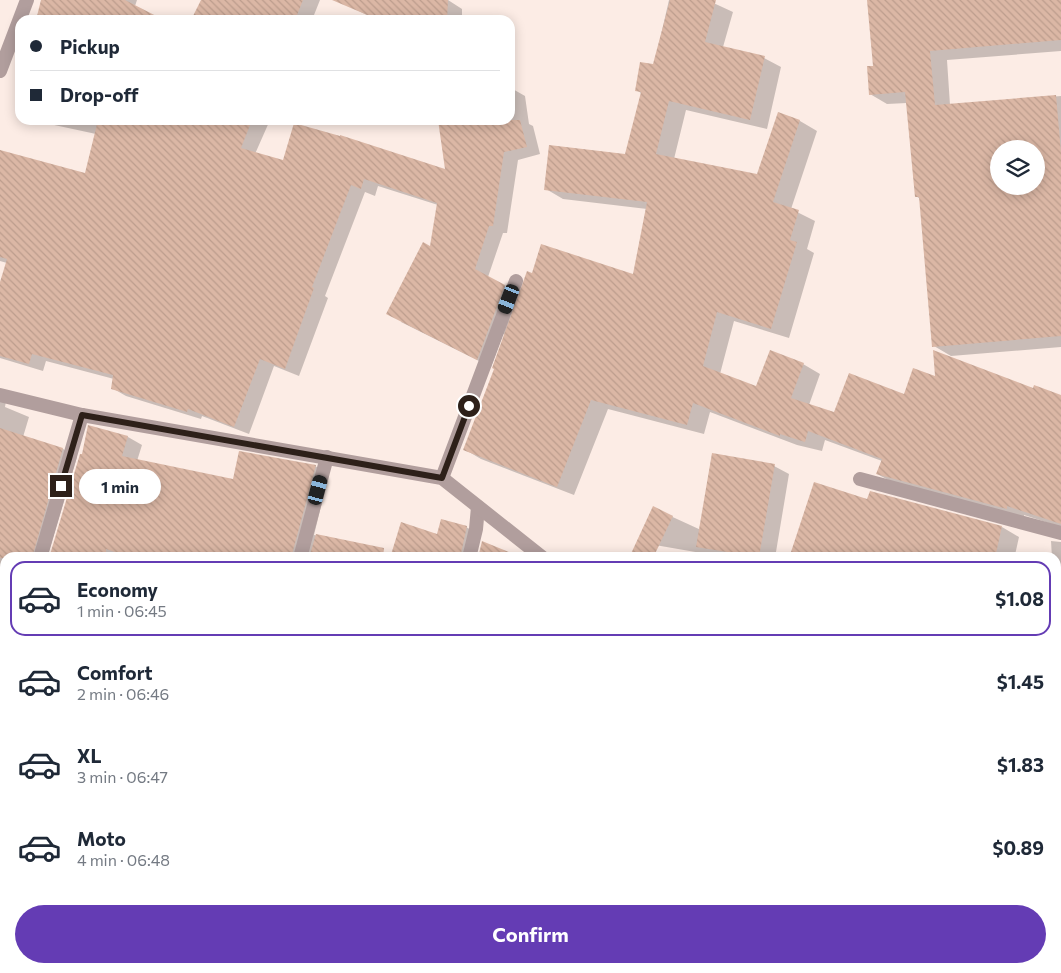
<!DOCTYPE html>
<meta charset="utf-8">
<style>
body{margin:0;font-family:Commissioner,sans-serif;background:#f6f6f7;color:#1f2937;height:100vh;display:flex;flex-direction:column;font-size:19px;white-space:nowrap}
*{box-sizing:border-box;margin:0}
p{font-size:16px;color:#747a83}
.icon{flex:none;width:28px;height:28px;fill:none;stroke:currentColor;stroke-width:2;stroke-linecap:round;stroke-linejoin:round}
.map{position:relative;flex:1;overflow:hidden}
.sheet{position:absolute;left:0px;top:552px;width:1061px;height:421px;display:flex;flex-direction:column;background:#fff;border-radius:15px 15px 0 0;box-shadow:0 2px 12px #0003}
.sheet>*{flex:none}
.top-card{position:absolute;left:15px;top:15px;width:500px;height:110px;border-radius:15px;box-shadow:0 2px 12px #0003;display:grid;align-content:center;height:110px;padding:0 15px;background:#fff}
.buttons{position:absolute;left:990px;top:140px;display:grid;gap:10px}
.buttons a{display:grid;place-items:center;width:55px;height:55px;border-radius:50%;background:#fff;box-shadow:0 2px 12px #0003;font-size:25px}
.end{position:absolute;width:22px;height:22px;margin:-11px;border:6px solid #2d2019;background:#fff;box-shadow:0 0 0 2px #fff}
.from{border-radius:50%}
.bubble{position:absolute;height:35px;border-radius:18px;background:#fff;box-shadow:0 2px 12px #0003;font-size:16px;font-weight:700;line-height:35px;text-align:center}
.car{position:absolute;width:15px;height:30px;margin:-15px -8px;border-radius:6px;box-shadow:0 0 4px 1px #0007;background:linear-gradient(#222 24%,#8ab4d8 0 40%,#222 0 76%,#8ab4d8 0 86%,#222 0)}
.top-card b{display:flex;align-items:center;gap:18px;height:48px;font-size:19px}
.top-card b+b{border-top:1px solid #e0e1e3}
.top-card i{width:12px;height:12px;background:#1f2937}
ul{padding:9px 0 0;list-style:none}
li{display:flex;align-items:center;gap:15px;height:75px;margin:0 10px 8px;padding:0 5px;border:2px solid transparent;border-radius:15px}
li div{flex:1}
li b{display:block;font-size:19px}
li em{font-style:normal;font-weight:700}
li.active{border-color:#643cb4}
li>.icon{width:45px;height:45px;stroke-width:1.5}
.cta{display:flex;gap:10px;margin-top:auto;padding:10px 15px}
.cta a{flex:1;height:58px;border-radius:30px;background:#643cb4;color:#fff;font-size:20px;font-weight:700;line-height:58px;text-align:center}
.map>svg:first-child{display:block}
</style>
<div class="map">
<svg width="1061" height="973" viewBox="0 0 1061 973">
<defs>
<pattern id="building-back-hatch" width="6" height="6" patternUnits="userSpaceOnUse" patternTransform="scale(1.25)"><rect width="6" height="6" fill="#dbb7a5"/><path d="M-1 5l2 2M0 0l6 6M5-1l2 2" fill="none" stroke="#bc9d8d"/></pattern>
</defs>
<rect width="100%" height="100%" fill="#fcece5"/>
<path fill="#f8dee5" d="M1056 951 1061 952V973H654L655 969H1056Z"/>
<path fill="#0003" fill-rule="evenodd" d="M48 0H137L135 6 162 20H71Z
M203 0H320L312 20H193Z
M357 0H448L462 9V20H377L353 8Z
M669 0H707L733 12 723 47 764 58 781 67 767 129 686 110 674 159 758 176 779 114 800 121 817 131 791 209 815 221 807 249 814 253 789 338 734 321 720 374 757 388 770 352 803 364 820 374 809 405 835 414 904 396 936 378 1034 390 1061 396V527L1024 515V518L894 483 877 474 882 461 825 440 822 451 797 445 710 412 704 434 608 409 574 495 481 459 464 449 496 369 506 335 503 334 491 367 401 322 431 248 438 205 378 186 375 196 365 192 325 296 328 298 299 376 274 366 249 434 202 416 201 419 126 396 112 388 114 379 46 361 43 371 0 358V286L7 263 0 261V151L86 175 96 134 31 120H270L255 154 284 162 446 171 440 120H510L511 88 525 96 529 124 533 126 540 154 518 160 507 233H503L488 277 520 294 532 274 634 276 647 209 563 199 546 189 626 155 642 94 637 90 654 65Z
M891 0H1061V51L947 60 950 105 1061 96V347L951 356 934 346 920 199 916 196 907 103 887 104 870 94 874 67ZM999 149H1036V186H999Z
M0 398 6 401 5 407 29 417 23 437 63 449 77 457 47 558H5V714L0 712Z
M89 427 128 437 142 445 137 461 234 480 315 466 329 474 314 535 353 543 365 558H51L83 456Z
M774 466 789 474 775 558H730L655 545 653 508 701 530Z
M871 492 1002 527 1019 537 1015 555 1024 558H791L867 501Z
M466 527 480 535 475 558H391L438 536Z
M1051 541 1061 542V751L1056 759V558H1052Z
M5 811V826L1 823Z
M0 842H5V969H26L25 973H0Z
M66 969H188L187 973H64Z"/>
<path fill="url(#building-back-hatch)" fill-rule="evenodd" d="M41 0H125L164 20H36Z
M201 0H303L295 20H191Z
M332 0H448L447 20H379Z
M670 0H716L705 42 765 56 750 120 669 101 656 154 757 174 778 112 800 120 773 202 799 210 790 240 797 242 771 329 717 312 703 366 756 386 770 350 804 363 791 398 834 412 849 373 904 394 913 368 935 376 933 350 1033 388 1034 385 1061 395V524L1007 506V509L876 474 882 459 808 431 805 442 780 434V436L693 403 687 425 591 400 557 487 463 450 494 369 492 368 527 271 532 273 541 244 633 274 647 202 544 190 549 145 625 154 641 92 635 91 640 62 653 64Z
M867 0H1061V40L930 51 935 105 1056 95 1061 153V336L932 347 919 197H915L905 92 869 95 867 66H873ZM999 149H1036V186H999Z
M98 120H252L241 148 283 160 294 123 340 136V135L445 169 438 120H520L527 147 504 152 493 226H489L475 269 505 285 477 360 386 314 423 242 430 246 437 203 364 179 361 189 351 185 312 287 314 288 285 369 260 359 234 427 188 409 187 412 111 389 113 375 32 354 29 364 0 356V282L7 259 0 257V150L85 173Z
M88 425 128 436 122 456 233 479 239 451 316 465 291 558H133L106 549V558H49L80 454H82Z
M0 428 63 448 32 558H0Z
M712 453 775 464 759 557 696 547Z
M814 482 867 499 870 491 1002 526 995 558H789Z
M653 506 673 516 653 558H629Z
M441 519 467 526 460 558H390L401 522 437 534Z
M316 534 384 548 383 558H309Z
M482 541 521 557V558H478Z"/>
<g fill="none" stroke-linecap="round" stroke-linejoin="round">
<path stroke="#ae9f98" stroke-width="3" stroke-dasharray="2.5 4" stroke-linecap="butt" d="M1056 947H1061"/>
<path stroke="#b19e9d" stroke-width="14" d="M0 71 27 0
M442 478 516 281
M860 479 1061 533
M40 558 82 415
M300 558 327 457
M469 558 476 529 478 507
M0 702 5 684
M0 832 5 833
M187 973 189 969
M361 973 362 969"/>
<path stroke="#b19e9d" stroke-width="14" d="M0 395 82 415 442 478 543 558
M1056 773 1061 774"/>
</g>
<g fill="none" stroke-linecap="round" stroke-linejoin="round">
<path stroke="#2d2019" stroke-width="6" d="M61 486 82 415 442 478 469 406"/>
</g>
</svg>
<div class="buttons">
<a><svg class="icon" aria-label="layers" viewBox="0 0 24 24"><path d="M12 4l9 5-9 5-9-5zM3 14l9 5 9-5"/></svg></a>
</div>
<i class="end from" style="left:469px;top:406px"></i>
<i class="end" style="left:61px;top:486px"></i>
<div class="bubble" style="left:79px;top:469px;width:82px">1 min</div>
<i class="car" style="left:509px;top:299px;rotate:201deg"></i>
<i class="car" style="left:318px;top:490px;rotate:15deg"></i>
<div class="top-card">
<b><i class="from"></i>Pickup</b>
<b><i></i>Drop-off</b>
</div>
<section class="sheet">
<ul>
<li class="active"><svg class="icon" aria-label="car" viewBox="0 0 24 24"><path d="M5 17H2v-5l4-1 3-4h7l3 4 3 1v5h-3M9 17h6M6 11h13"/><circle cx="7" cy="17" r="2"/><circle cx="17" cy="17" r="2"/></svg><div><b>Economy</b><p>1 min · 06:45</p></div><em>$1.08</em></li>
<li><svg class="icon" aria-label="car" viewBox="0 0 24 24"><path d="M5 17H2v-5l4-1 3-4h7l3 4 3 1v5h-3M9 17h6M6 11h13"/><circle cx="7" cy="17" r="2"/><circle cx="17" cy="17" r="2"/></svg><div><b>Comfort</b><p>2 min · 06:46</p></div><em>$1.45</em></li>
<li><svg class="icon" aria-label="car" viewBox="0 0 24 24"><path d="M5 17H2v-5l4-1 3-4h7l3 4 3 1v5h-3M9 17h6M6 11h13"/><circle cx="7" cy="17" r="2"/><circle cx="17" cy="17" r="2"/></svg><div><b>XL</b><p>3 min · 06:47</p></div><em>$1.83</em></li>
<li><svg class="icon" aria-label="car" viewBox="0 0 24 24"><path d="M5 17H2v-5l4-1 3-4h7l3 4 3 1v5h-3M9 17h6M6 11h13"/><circle cx="7" cy="17" r="2"/><circle cx="17" cy="17" r="2"/></svg><div><b>Moto</b><p>4 min · 06:48</p></div><em>$0.89</em></li>
</ul>
<div class="cta"><a>Confirm</a></div>
</section>
</div>
